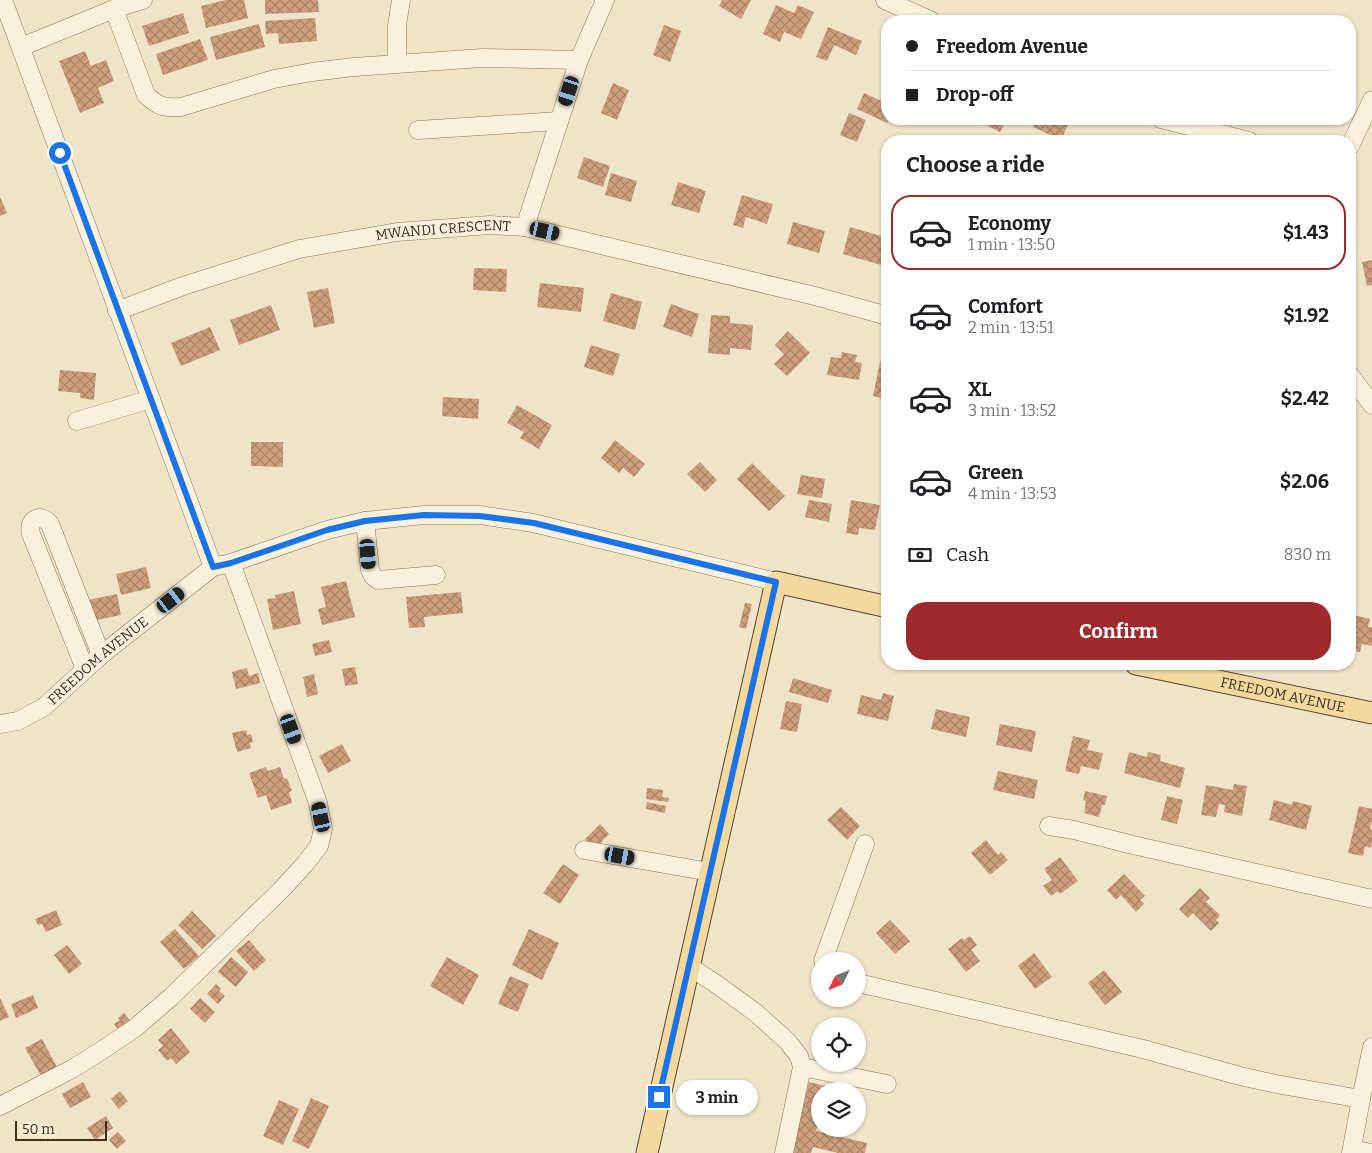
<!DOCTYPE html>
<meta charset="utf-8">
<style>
body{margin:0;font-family:Bitter,serif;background:#f6f6f6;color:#202124;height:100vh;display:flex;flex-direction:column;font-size:19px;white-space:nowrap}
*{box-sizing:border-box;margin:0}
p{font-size:16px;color:#757577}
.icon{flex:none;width:28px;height:28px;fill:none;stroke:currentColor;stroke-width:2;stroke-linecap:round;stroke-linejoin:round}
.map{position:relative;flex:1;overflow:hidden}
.drawer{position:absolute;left:881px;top:135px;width:475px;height:535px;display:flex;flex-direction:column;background:#fff;border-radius:20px;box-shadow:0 1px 4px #0004}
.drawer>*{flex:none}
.guide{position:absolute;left:881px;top:15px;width:475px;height:110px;border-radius:20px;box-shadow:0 1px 4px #0004;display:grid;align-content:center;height:110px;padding:0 25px;background:#fff}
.needle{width:32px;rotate:227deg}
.controls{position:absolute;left:811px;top:952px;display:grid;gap:10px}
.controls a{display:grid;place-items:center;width:55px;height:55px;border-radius:50%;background:#fff;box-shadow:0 1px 4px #0004;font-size:25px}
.scale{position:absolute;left:15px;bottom:12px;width:92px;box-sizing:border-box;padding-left:5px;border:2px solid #3d2e20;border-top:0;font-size:14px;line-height:18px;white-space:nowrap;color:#3d2e20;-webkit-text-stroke:4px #f7eed8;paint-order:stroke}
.end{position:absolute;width:22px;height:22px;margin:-11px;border:6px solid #1a73e8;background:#fff;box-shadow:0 0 0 2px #fff}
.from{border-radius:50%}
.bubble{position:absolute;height:35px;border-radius:18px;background:#fff;box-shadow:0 1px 4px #0004;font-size:16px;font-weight:700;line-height:35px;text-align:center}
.car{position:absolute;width:15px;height:30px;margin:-15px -8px;border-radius:6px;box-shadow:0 0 4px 1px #0007;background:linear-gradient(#222 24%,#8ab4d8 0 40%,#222 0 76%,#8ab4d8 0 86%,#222 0)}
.guide b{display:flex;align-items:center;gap:18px;height:48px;font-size:19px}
.guide b+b{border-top:1px solid #e0e0e0}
.guide i{width:12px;height:12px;background:#202124}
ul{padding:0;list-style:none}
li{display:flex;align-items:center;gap:15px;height:75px;margin:0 10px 8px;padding:0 15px;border:2px solid transparent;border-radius:20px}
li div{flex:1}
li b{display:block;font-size:19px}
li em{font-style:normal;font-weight:700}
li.current{border-color:#9e2a2b}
li>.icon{width:45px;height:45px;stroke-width:1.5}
h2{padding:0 25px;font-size:22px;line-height:60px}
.pay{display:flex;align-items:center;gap:12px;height:55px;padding:0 25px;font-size:19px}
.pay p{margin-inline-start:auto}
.action{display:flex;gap:10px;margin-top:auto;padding:10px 25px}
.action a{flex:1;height:58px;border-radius:20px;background:#9e2a2b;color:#fff;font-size:20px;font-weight:700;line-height:58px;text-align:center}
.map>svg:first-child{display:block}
</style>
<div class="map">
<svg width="1372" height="1153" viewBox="0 0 1372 1153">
<defs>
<pattern id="building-cross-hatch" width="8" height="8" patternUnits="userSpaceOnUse" patternTransform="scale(1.25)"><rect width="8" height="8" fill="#cf9f7d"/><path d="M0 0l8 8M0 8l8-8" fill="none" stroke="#a98266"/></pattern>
</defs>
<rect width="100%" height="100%" fill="#f0e4c8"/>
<path fill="url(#building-cross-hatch)" d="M226 0H244L248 18 206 28 201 6Z
M265 0H318L319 12 265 14Z
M722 0H751L741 19 719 6Z
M776 5 794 13 798 5 814 12 801 39 784 32 780 42 763 34Z
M183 13 189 33 149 46 142 26Z
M315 18 317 41 279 44 278 33 266 34 265 21Z
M259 24 265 47 216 60 210 37Z
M664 25 681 31 670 62 653 55Z
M828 27 862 41 856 55 834 45 827 61 816 57Z
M200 39 208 60 163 75 156 54Z
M85 51 91 66 106 60 114 81 98 88 104 103 80 113 59 61Z
M613 83 629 90 617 120 601 113Z
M864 93 888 104V119H889L887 123 857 109Z
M849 113 866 120 857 142 840 135Z
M974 119H1007L1000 132Z
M1037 119H1054L1068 125 1061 140 1033 127Z
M584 157 610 166 603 187 577 178Z
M611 173 637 181 631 202 605 195Z
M678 182 706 191 699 213 671 205Z
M742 195 773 204 767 224 746 217 743 228 733 225Z
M0 197 7 213 0 216Z
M793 222 825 231 819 253 787 244Z
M850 227 888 238V267L843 254Z
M1372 260V285L1367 286 1362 262Z
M474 268 507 269 506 292 473 290Z
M540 283 584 288 581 312 537 307Z
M328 288 335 323 314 328 307 292Z
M611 293 642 302 635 330 603 321Z
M671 304 699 314 692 337 663 327Z
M271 305 280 330 239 345 230 320Z
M711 315 730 316V323L753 325 751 350 730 348V355L708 353Z
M210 327 220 350 181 366 171 343Z
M788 331 810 353 787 376 774 364 784 354 775 345Z
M591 345 620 354 613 376 584 367Z
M842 352 857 355 855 362 862 363 859 380 827 375 831 357 841 358Z
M880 362 888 364V400L873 396Z
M60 370 96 373 94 400 80 398V393L58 391Z
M443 397 479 399 478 419 442 416Z
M517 405 552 425 539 449 520 438 524 432 507 423Z
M615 440 645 464 634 477 623 468 619 473 601 458Z
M251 442H283V467L251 466Z
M700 462 717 480 705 492 687 474Z
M752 463 785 496 769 511 737 479Z
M801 475 825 479 822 498 797 494Z
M809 500 832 504 829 522 805 517Z
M851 500 880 505 875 530 859 528 858 535 846 533Z
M146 567 151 588 121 595 116 574Z
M346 581 355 617 322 625 318 609 326 607 321 587Z
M294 591 301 624 273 630 267 599 276 598 275 595Z
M461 592 463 613 424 617 425 627 409 628 406 597Z
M117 594 121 615 92 621 88 600Z
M745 603 752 604 746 629 739 627Z
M1354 615 1370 619 1368 627H1372V646L1362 644 1360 652 1350 650V633Z
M329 640 332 652 315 656 312 644Z
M355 667 358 684 345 686 342 669Z
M247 668 249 676 258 673 260 683 236 689 232 672Z
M314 674 318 694 307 697 303 677Z
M793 678 832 690 828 703 789 692Z
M883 693 894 696 888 721 857 714 861 695 881 700Z
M786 701 802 704 797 732 780 729Z
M936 709 970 717 966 737 931 729Z
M1000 724 1036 731 1032 752 996 745Z
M246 730 247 735 251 734 253 742 250 743 251 748 237 752 232 733Z
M1073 736 1090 740 1087 750 1103 753 1099 770 1081 766 1079 774 1065 771Z
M342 744 351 761 328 773 319 756Z
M1129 752 1147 757 1148 752 1161 755 1160 761 1185 768 1180 788 1124 773Z
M266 767 268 771 280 767 284 779 287 778 292 791 289 792 292 803 271 810 266 795 258 798 249 773Z
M998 771 1038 780 1034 799 993 790Z
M1234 784 1247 786 1242 816 1224 812 1225 805 1219 804 1216 817 1201 815 1206 785 1233 790Z
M647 788 663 790 662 797 669 798 668 802 646 799Z
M1085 791 1107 796 1105 805H1102L1099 817 1084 813 1086 801 1083 800Z
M1167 796 1183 800 1177 824 1161 820Z
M1274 800 1292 805 1293 801 1312 806 1306 830 1269 820Z
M647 802 666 806 665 813 646 809Z
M1359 806 1372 809V819L1370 829 1372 830V843L1371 848 1365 846 1363 856 1348 853Z
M841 807 860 826 847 840 827 820Z
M600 824 609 834 595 849 585 839Z
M986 840 998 855 1001 852 1008 860 990 875 971 853Z
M1060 857 1078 881 1060 894 1058 891 1051 896 1043 886 1052 880 1044 869Z
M563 864 579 875 560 904 543 893Z
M1124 874 1145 896 1140 900 1144 904 1136 912 1121 895 1116 900 1107 890Z
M1200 888 1210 898 1206 902 1220 915 1216 920 1219 923 1211 931 1193 913 1188 918 1179 909Z
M56 910 62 925 46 932 42 924 38 925 35 919Z
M192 911 216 936 202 949 178 925Z
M890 920 910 941 895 954 876 933Z
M175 929 199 956 184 969 160 942Z
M529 929 559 943 542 980 512 965Z
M970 936 977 945 971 950 980 961 966 972 948 949 962 938 964 940Z
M249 940 266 960 254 971 236 951Z
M67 945 82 964 69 974 54 955Z
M1034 953 1052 977 1035 989 1018 966Z
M231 957 248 972 236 987 218 972Z
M447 957 479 975 463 1005 430 986Z
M1104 970 1122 992 1105 1005 1088 983Z
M510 976 529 984 518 1012 498 1004Z
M216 984 221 988 219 991 225 996 218 1004 207 994Z
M33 995 38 1008 16 1018 11 1004Z
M0 998 9 1017 0 1021Z
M200 998 215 1012 205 1023 190 1009Z
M124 1013 132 1023 120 1032 114 1024 120 1020 118 1018Z
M171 1028 190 1052 176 1064 171 1058 167 1061 158 1050 163 1046 158 1040Z
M42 1039 57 1067 41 1076 25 1048Z
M83 1082 91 1097 70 1108 62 1094Z
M809 1082 826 1086 825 1091H820V1115L816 1131 867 1143 865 1153H838L813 1147 811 1153H792Z
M120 1091 128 1101 119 1109 111 1099Z
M311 1098 329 1106 309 1149 292 1141Z
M279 1100 299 1109 283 1145 263 1136Z
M106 1116 113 1128 95 1140 87 1128Z
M118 1132 126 1141 117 1149 109 1140Z"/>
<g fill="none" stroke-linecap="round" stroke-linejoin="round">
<g stroke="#8d765c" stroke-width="19">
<g id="minor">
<path d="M3 0 213 567"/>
<path d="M885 0 932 21"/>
<path d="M114 9 146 95C159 107 164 108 181 107L274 79 312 72 354 67 482 58 579 60"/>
<path d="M21 47 114 9 143 0"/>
<path d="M397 63V26L401 0"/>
<path d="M1161 119 1249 141"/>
<path d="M418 130 559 121"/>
<path d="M1350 146 1372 100"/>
<path d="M525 227 579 60 605 0"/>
<path id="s1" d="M117 311 183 286 299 249 397 232 490 225 525 227 815 296 888 316"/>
<path d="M1350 375 1372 405"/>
<path d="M77 421 151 399"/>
<path d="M365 521 370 570 373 576 378 580 436 575"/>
<path d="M85 669 31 534C27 520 40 512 50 524L101 655"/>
<path id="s2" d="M0 724 18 721 44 707 101 655 213 567 231 563 327 530 365 521 424 515H480L533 523 776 582"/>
<path d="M1049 826 1074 830 1133 845 1372 899"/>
<path d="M584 850 710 872"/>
<path d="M823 961 865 844"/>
<path d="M689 966 719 986 756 1013 787 1041 799 1056 802 1067 784 1153"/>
<path d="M858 983 1143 1049 1240 1076 1276 1084 1361 1099"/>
<path d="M802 1067 887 1084"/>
<path d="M0 1106 72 1069 101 1051 135 1028 171 997 282 889 305 864 319 846 323 829 318 803 231 563"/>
<path d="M1352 1149 1371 1153"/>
<path d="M1351 1153 1361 1099 1372 1047"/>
</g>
</g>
<g stroke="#5b4430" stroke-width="23">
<g id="major">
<path id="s3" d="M1136 664 1372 713"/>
<path d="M647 1153 776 582 888 607"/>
</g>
</g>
<use href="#minor" stroke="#faf1dc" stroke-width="18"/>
<use href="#major" stroke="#f3d9a0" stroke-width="21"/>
</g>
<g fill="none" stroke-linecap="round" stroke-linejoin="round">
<path stroke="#1a73e8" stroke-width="6" d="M60 153 213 567 231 563 327 530 365 521 424 515 480 516 534 523 776 582 659 1097"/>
</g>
<g text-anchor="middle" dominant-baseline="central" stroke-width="4.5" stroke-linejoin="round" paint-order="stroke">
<g font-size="14" fill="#3d2e20" stroke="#f7eed8">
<text stroke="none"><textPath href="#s1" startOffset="338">MWANDI CRESCENT</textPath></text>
<text stroke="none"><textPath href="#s2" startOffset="119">FREEDOM AVENUE</textPath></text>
<text stroke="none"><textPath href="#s3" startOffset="150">FREEDOM AVENUE</textPath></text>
</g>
</g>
</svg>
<div class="controls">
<a><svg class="needle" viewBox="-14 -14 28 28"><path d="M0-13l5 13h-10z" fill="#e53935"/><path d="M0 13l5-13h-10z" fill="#757577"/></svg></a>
<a><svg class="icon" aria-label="locate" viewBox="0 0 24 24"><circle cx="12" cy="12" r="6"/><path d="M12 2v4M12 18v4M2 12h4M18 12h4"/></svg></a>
<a><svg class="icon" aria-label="layers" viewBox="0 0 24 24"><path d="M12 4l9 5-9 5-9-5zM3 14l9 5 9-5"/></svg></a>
</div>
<div class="scale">50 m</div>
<i class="end from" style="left:60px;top:153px"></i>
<i class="end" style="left:659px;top:1097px"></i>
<div class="bubble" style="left:676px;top:1080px;width:82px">3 min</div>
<i class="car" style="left:569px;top:91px;rotate:198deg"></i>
<i class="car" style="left:545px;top:231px;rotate:103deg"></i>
<i class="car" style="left:368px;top:554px;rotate:175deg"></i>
<i class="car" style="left:171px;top:600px;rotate:52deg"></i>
<i class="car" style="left:291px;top:729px;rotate:160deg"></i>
<i class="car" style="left:321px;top:817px;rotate:348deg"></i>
<i class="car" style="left:620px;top:856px;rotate:100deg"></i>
<div class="guide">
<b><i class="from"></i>Freedom Avenue</b>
<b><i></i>Drop-off</b>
</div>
<section class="drawer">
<h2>Choose a ride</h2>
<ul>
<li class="current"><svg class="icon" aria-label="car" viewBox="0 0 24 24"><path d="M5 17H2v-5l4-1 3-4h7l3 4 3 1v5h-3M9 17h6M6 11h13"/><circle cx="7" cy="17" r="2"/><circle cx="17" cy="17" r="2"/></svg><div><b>Economy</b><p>1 min · 13:50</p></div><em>$1.43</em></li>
<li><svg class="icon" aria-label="car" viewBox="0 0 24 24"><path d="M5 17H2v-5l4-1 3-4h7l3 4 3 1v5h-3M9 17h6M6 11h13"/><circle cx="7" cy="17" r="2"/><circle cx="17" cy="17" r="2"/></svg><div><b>Comfort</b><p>2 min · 13:51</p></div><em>$1.92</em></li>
<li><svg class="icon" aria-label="car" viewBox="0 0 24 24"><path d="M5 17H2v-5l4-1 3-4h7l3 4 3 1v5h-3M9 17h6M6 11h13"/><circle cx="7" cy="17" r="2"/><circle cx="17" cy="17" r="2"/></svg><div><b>XL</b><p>3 min · 13:52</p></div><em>$2.42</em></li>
<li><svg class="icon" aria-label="car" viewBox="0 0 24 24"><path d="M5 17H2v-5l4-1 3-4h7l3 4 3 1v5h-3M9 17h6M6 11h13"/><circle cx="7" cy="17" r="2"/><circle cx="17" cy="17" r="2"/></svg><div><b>Green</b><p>4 min · 13:53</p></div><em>$2.06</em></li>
</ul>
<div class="pay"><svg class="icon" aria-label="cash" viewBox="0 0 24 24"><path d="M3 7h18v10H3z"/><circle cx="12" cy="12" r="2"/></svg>Cash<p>830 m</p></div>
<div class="action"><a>Confirm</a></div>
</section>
</div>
